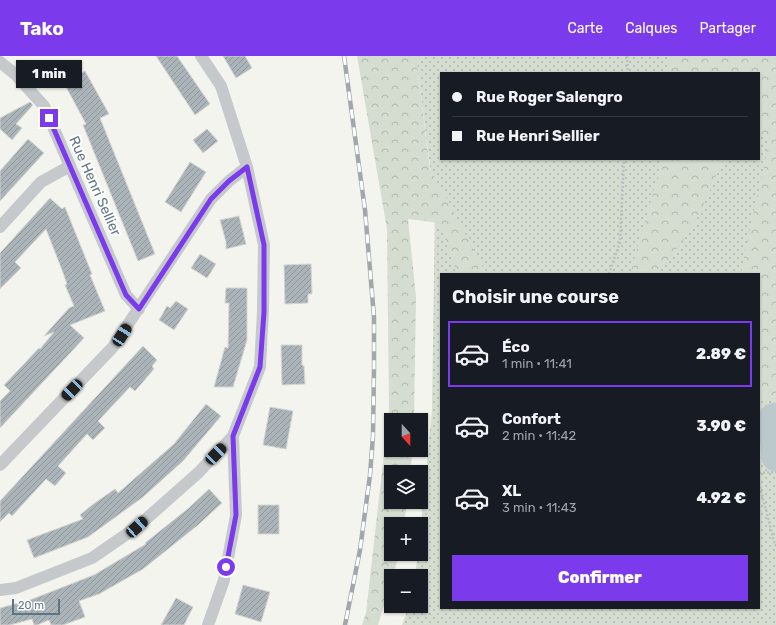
<!DOCTYPE html>
<html lang="fr">
<meta charset="utf-8">
<style>
body{margin:0;font-family:Rubik,sans-serif;background:#242831;color:#f1f3f6;height:100vh;display:flex;flex-direction:column;font-size:15px;white-space:nowrap}
*{box-sizing:border-box;margin:0}
p{font-size:13px;color:#9ea1a6}
.icon{flex:none;width:22px;height:22px;fill:none;stroke:currentColor;stroke-width:2;stroke-linecap:round;stroke-linejoin:round}
.map{position:relative;flex:1;overflow:hidden}
.sheet{position:absolute;left:440px;top:217px;width:320px;height:336px;display:flex;flex-direction:column;background:#171b24;border-radius:0px;box-shadow:0 1px 3px #0004}
.sheet>*{flex:none}
.top-card{position:absolute;left:440px;top:16px;width:320px;height:88px;border-radius:0px;box-shadow:0 1px 3px #0004;display:grid;align-content:center;height:88px;padding:0 12px;background:#171b24}
.needle{width:26px;rotate:159deg}
.buttons{position:absolute;left:384px;top:357px;display:grid;gap:8px}
.buttons a{display:grid;place-items:center;width:44px;height:44px;border-radius:0px;background:#171b24;box-shadow:0 1px 3px #0004;font-size:20px}
.scale{position:absolute;left:12px;bottom:10px;width:48px;box-sizing:border-box;padding-left:4px;border:2px solid #607583;border-top:0;font-size:11px;line-height:14px;white-space:nowrap;color:#607583;-webkit-text-stroke:3px #fff;paint-order:stroke}
.end{position:absolute;width:18px;height:18px;margin:-9px;border:5px solid #7c3aed;background:#fff;box-shadow:0 0 0 2px #fff}
.from{border-radius:50%}
.bubble{position:absolute;height:28px;border-radius:0px;background:#171b24;box-shadow:0 1px 3px #0004;font-size:13px;font-weight:800;line-height:28px;text-align:center}
.car{position:absolute;width:12px;height:24px;margin:-12px -6px;border-radius:5px;box-shadow:0 0 3px 1px #0007;background:linear-gradient(#222 24%,#8ab4d8 0 40%,#222 0 76%,#8ab4d8 0 86%,#222 0)}
.top-card b{display:flex;align-items:center;gap:14px;height:38px;font-size:15px}
.top-card b+b{border-top:1px solid #363941}
.top-card i{width:10px;height:10px;background:#f1f3f6}
ul{padding:0;list-style:none}
li{display:flex;align-items:center;gap:12px;height:66px;margin:0 8px 6px;padding:0 4px;border:2px solid transparent;border-radius:0px}
li div{flex:1}
li b{display:block;font-size:15px}
li em{font-style:normal;font-weight:800}
li.current{border-color:#7c3aed}
li>.icon{width:36px;height:36px;stroke-width:1.5}
h2{padding:0 12px;font-size:18px;line-height:48px}
.primary-button{display:flex;gap:8px;margin-top:auto;padding:8px 12px}
.primary-button a{flex:1;height:46px;border-radius:0px;background:#7c3aed;color:#fff;font-size:16px;font-weight:800;line-height:46px;text-align:center}
header{display:flex;align-items:center;gap:24px;box-sizing:border-box;height:56px;padding:0 20px;background:#7c3aed;color:#fff}
header strong{font-size:19px}
nav{display:flex;gap:22px;margin-inline-start:auto;font-size:14px}
.map>svg:first-child{display:block}
</style>
<header>
<strong>Tako</strong>
<nav><a>Carte</a><a>Calques</a><a>Partager</a></nav>
</header>
<div class="map">
<svg width="776" height="569" viewBox="0 0 776 569">
<defs>
<pattern id="grass-dots" width="8" height="8" patternUnits="userSpaceOnUse"><rect width="8" height="8" fill="#d5dcd0"/><path d="M2 2h.1M6 6h.1" fill="none" stroke="#b0b7ae" stroke-width="1.8" stroke-linecap="round"/></pattern>
<pattern id="forest-crowns" width="20" height="18" patternUnits="userSpaceOnUse"><rect width="20" height="18" fill="#d5dcd0"/><path d="M2 6a3 3 0 1 1 6 0M12 15a3 3 0 1 1 6 0" fill="none" stroke="#b0b7ae"/></pattern>
<pattern id="building-hatch" width="6" height="6" patternUnits="userSpaceOnUse"><rect width="6" height="6" fill="#abb4b8"/><path d="M-1 1l2-2M0 6l6-6M5 7l2-2" fill="none" stroke="#8f979b"/></pattern>
</defs>
<rect width="100%" height="100%" fill="#f4f4ef"/>
<path fill="url(#grass-dots)" fill-rule="evenodd" d="M425 0H776V569H402L409 550H421V520H415L418 498H421V468L432 354 435 150 417 8ZM441 17H759V103H441ZM441 218H759V552H441Z"/>
<path fill="url(#forest-crowns)" d="M357 0H425L417 8 430 114 447 143 486 218H457L440 167 408 163 416 241 414 364H391V394H412L411 416H391V446H407L404 468H391V498H399L393 520H391V526L378 569H362L366 557 389 354 387 173Z
M669 0H776V345L759 342V218H742V210L770 83 759 76V17H668Z
M663 103H724L694 169 658 218H630Z"/>
<g fill="none" stroke-linecap="round" stroke-linejoin="round">
<path stroke="#bbc9cd" stroke-width="29" d="M776 361 773 362 776 401"/>
</g>
<path fill="url(#building-hatch)" stroke="#d5d5d2" d="M156 0H177L210 48 195 59Z
M223 0H245L252 12 236 22Z
M85 15 109 58 100 62 155 198 138 205 83 69 86 68 64 27Z
M30 46 33 49 16 68 22 72 12 84 0 73V62Z
M207 73 218 85 203 97 193 84Z
M28 83 44 97 0 145V115Z
M190 106 206 116 181 156 165 146Z
M50 142 62 153 65 151 92 218 90 219 105 255 70 269 84 282 0 372V345L10 335 4 329 39 292 40 293 54 276 44 280 69 252 74 250 65 229 67 228 62 214 46 173 15 206 21 212 0 233V197Z
M239 160 246 188 226 193V186L220 164Z
M200 198 216 208 207 222 191 212Z
M311 208 312 238H308V247L285 248 284 209Z
M226 232H247V284L233 331H214L225 291 228 292 229 247H225Z
M176 245 188 253 174 274 159 264 167 250 170 252Z
M281 289H302V309L304 310 305 328 282 329Z
M143 290 157 304 152 310 154 313 135 335 130 331 98 365 105 372 93 384 87 378 58 410 66 417 55 430 46 423 12 460 9 457 0 466V445Z
M206 348 221 360 183 405 143 441 88 481 34 502 27 484 83 463 80 459 92 449 115 433 118 437 174 388Z
M270 351 293 355 286 393 263 389Z
M209 433 222 447 198 469 143 513 99 538 79 545 85 561 63 569H51L49 564 37 569H34L32 563 10 569H0V552L30 544 94 519 146 488 145 487 190 451Z
M258 449H279V478H258Z
M243 529 270 536 261 566 235 558Z
M176 542 193 551 184 569H161Z"/>
<g fill="none" stroke-linecap="round" stroke-linejoin="round">
<path stroke="#bcbfc1" stroke-width="2.5" stroke-dasharray="2 2" stroke-linecap="butt" d="M627 0 628 17
M609 218 620 186 624 103
M759 417 776 416
M759 427 775 489H776"/>
<path stroke="#c6c9cc" stroke-width="12" d="M201 0 221 30 247 111 264 189 263 255 260 311 233 380 236 459 224 524 208 569
M0 6 15 18 44 50 126 239 139 253
M0 171 41 126 70 110
M0 409 113 291 211 143 229 125 247 111
M0 534 16 532 92 502 137 471 198 417 233 380"/>
<g stroke="#a1a8ad" stroke-width="4.5">
<path id="rail" d="M344 0 365 154 374 261V312L373 380 370 419 360 494 345 569"/>
</g>
<use href="#rail" stroke="#fff" stroke-width="3" stroke-dasharray="9" stroke-linecap="butt"/>
</g>
<g fill="none" stroke-linecap="round" stroke-linejoin="round">
<path stroke="#7c3aed" stroke-width="5" d="M49 62 126 239 139 253 211 143 229 125 247 111 264 189V256L260 311 233 380 236 459 226 511"/>
</g>
<g text-anchor="middle" dominant-baseline="central" stroke-width="4" stroke-linejoin="round" paint-order="stroke">
<g font-size="14" fill="#607583" stroke="#fff">
<text transform="translate(95 130) rotate(66)">Rue Henri Sellier</text>
</g>
</g>
</svg>
<div class="buttons">
<a><svg class="needle" viewBox="-14 -14 28 28"><path d="M0-13l5 13h-10z" fill="#e53935"/><path d="M0 13l5-13h-10z" fill="#9ea1a6"/></svg></a>
<a><svg class="icon" aria-label="layers" viewBox="0 0 24 24"><path d="M12 4l9 5-9 5-9-5zM3 14l9 5 9-5"/></svg></a>
<a>+</a>
<a>−</a>
</div>
<div class="scale">20 m</div>
<i class="end from" style="left:226px;top:511px"></i>
<i class="end" style="left:49px;top:62px"></i>
<div class="bubble" style="left:16px;top:4px;width:66px">1 min</div>
<i class="car" style="left:122px;top:279px;rotate:33deg"></i>
<i class="car" style="left:72px;top:334px;rotate:224deg"></i>
<i class="car" style="left:216px;top:398px;rotate:44deg"></i>
<i class="car" style="left:137px;top:471px;rotate:48deg"></i>
<div class="top-card">
<b><i class="from"></i>Rue Roger Salengro</b>
<b><i></i>Rue Henri Sellier</b>
</div>
<section class="sheet">
<h2>Choisir une course</h2>
<ul>
<li class="current"><svg class="icon" aria-label="car" viewBox="0 0 24 24"><path d="M5 17H2v-5l4-1 3-4h7l3 4 3 1v5h-3M9 17h6M6 11h13"/><circle cx="7" cy="17" r="2"/><circle cx="17" cy="17" r="2"/></svg><div><b>Éco</b><p>1 min · 11:41</p></div><em>2.89 €</em></li>
<li><svg class="icon" aria-label="car" viewBox="0 0 24 24"><path d="M5 17H2v-5l4-1 3-4h7l3 4 3 1v5h-3M9 17h6M6 11h13"/><circle cx="7" cy="17" r="2"/><circle cx="17" cy="17" r="2"/></svg><div><b>Confort</b><p>2 min · 11:42</p></div><em>3.90 €</em></li>
<li><svg class="icon" aria-label="car" viewBox="0 0 24 24"><path d="M5 17H2v-5l4-1 3-4h7l3 4 3 1v5h-3M9 17h6M6 11h13"/><circle cx="7" cy="17" r="2"/><circle cx="17" cy="17" r="2"/></svg><div><b>XL</b><p>3 min · 11:43</p></div><em>4.92 €</em></li>
</ul>
<div class="primary-button"><a>Confirmer</a></div>
</section>
</div>
